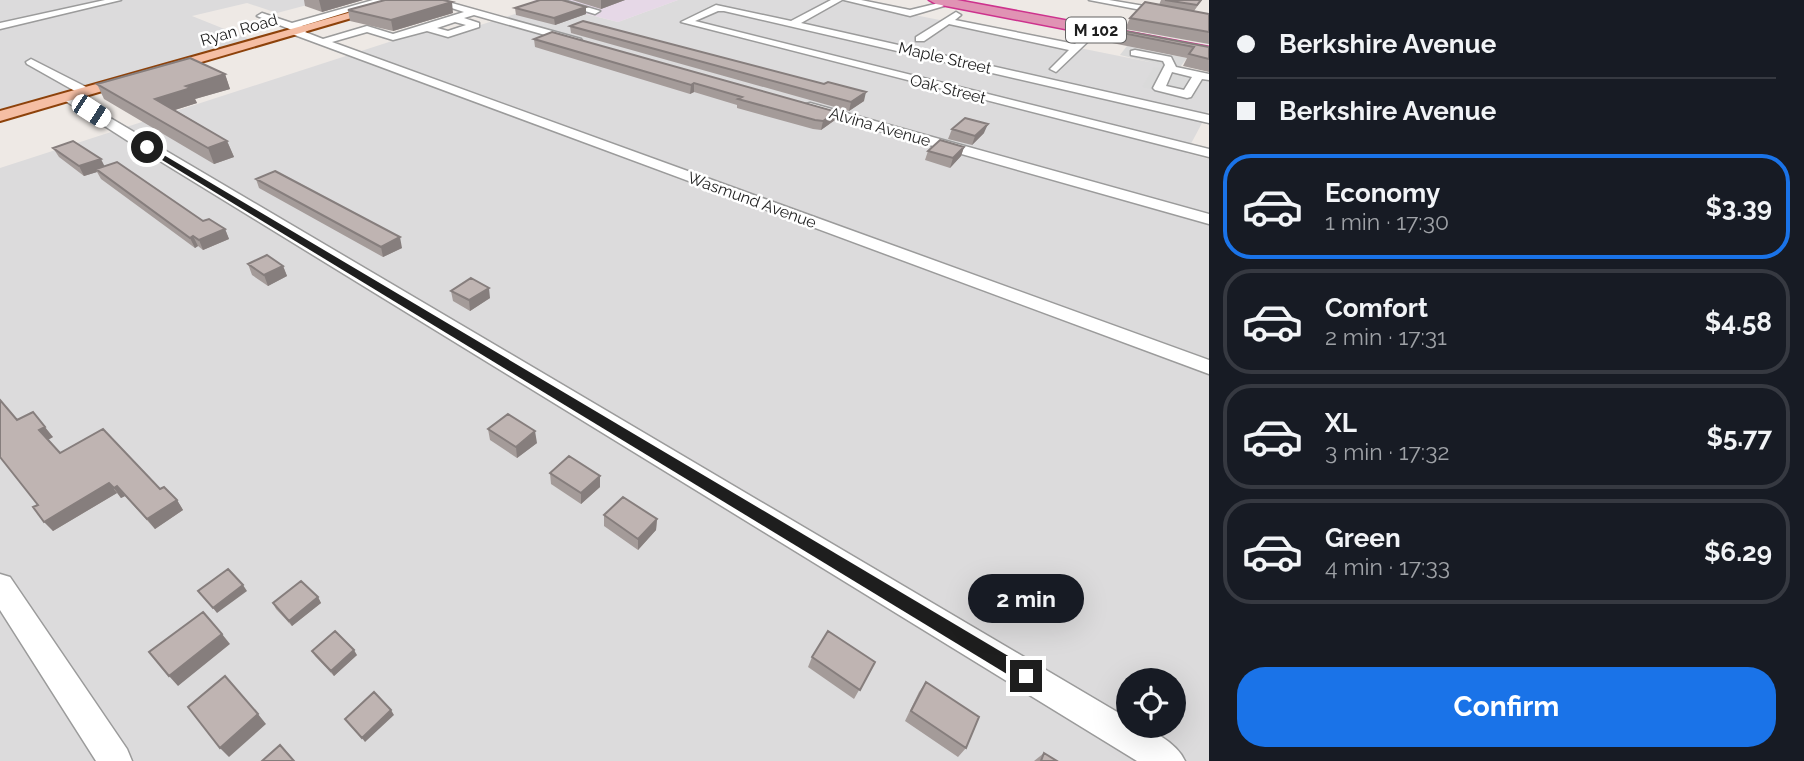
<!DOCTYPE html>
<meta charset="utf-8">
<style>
body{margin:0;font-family:Raleway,sans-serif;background:#242831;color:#f1f3f6;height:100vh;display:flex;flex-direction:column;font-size:26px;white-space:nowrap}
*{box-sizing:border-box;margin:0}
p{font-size:23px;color:#9ea1a6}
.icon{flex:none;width:38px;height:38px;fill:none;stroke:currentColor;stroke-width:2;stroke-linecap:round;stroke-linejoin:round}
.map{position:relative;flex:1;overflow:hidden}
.panel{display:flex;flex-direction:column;background:#171b24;width:595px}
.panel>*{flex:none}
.hud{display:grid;align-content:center;height:154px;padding:0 28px;background:#171b24}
.buttons{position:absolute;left:1116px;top:668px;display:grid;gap:14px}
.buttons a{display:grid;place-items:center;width:70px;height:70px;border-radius:50%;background:#171b24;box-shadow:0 7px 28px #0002;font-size:35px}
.end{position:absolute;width:32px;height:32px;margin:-16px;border:9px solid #1e1e1e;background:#fff;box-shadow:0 0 0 4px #fff}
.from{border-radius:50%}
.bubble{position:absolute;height:49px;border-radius:24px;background:#171b24;box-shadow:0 7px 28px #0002;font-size:23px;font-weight:700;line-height:49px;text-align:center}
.car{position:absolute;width:21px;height:42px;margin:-21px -10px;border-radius:9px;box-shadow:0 0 5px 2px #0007;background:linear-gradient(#fff 24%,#345 0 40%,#fff 0 76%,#345 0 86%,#fff 0)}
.hud b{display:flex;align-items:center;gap:24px;height:66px;font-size:26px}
.hud b+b{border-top:2px solid #363941}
.hud i{width:18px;height:18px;background:#f1f3f6}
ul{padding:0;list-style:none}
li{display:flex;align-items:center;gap:21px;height:105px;margin:0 14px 10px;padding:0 14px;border:4px solid #363941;border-radius:28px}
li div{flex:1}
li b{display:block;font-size:26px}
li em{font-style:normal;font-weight:700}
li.active{border-color:#1a73e8}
li>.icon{width:63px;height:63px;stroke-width:1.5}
.cta{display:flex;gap:14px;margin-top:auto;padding:14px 28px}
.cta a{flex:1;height:80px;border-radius:28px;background:#1a73e8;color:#fff;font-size:28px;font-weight:700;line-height:80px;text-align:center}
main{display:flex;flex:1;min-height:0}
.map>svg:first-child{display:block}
</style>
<main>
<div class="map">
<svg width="1209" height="761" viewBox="0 0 1209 761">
<rect width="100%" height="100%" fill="#eee9e5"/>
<path fill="#dcdbdc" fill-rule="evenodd" d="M0 0H326L277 13 247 3 192 16 252 40 0 111Z
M678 0H840L1209 74V110L1186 153 1209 159V761H0V168L423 31 443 37 546 4 618 22ZM1129 681H1174V726H1129Z"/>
<path fill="#e6d8e7" d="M532 0H678L618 22Z"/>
<path fill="#dadada" d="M1127 46 1187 58 1180 67H1175L1203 79 1194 98 1142 87 1154 67 1161 68 1162 65 1120 55Z"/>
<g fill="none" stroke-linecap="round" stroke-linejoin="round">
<g stroke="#9b9b9b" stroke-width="3">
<path id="minor" d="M105 0H121L0 29V23Z
M373 0H387L302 26 308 30 305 32 323 39 367 26 393 34 464 12 427 0H441L581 39 582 41 577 44 474 15 464 18 479 23V27L448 37 427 31 393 40 367 32 332 42 1209 360V374L292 34V30L257 16 262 13 292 23ZM455 22 466 25 448 31 437 28Z
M548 0H563L600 11 595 14Z
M831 0H842L801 23 1209 115V123L724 11H718L695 21 1209 149V157L681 22 716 5 791 21Z
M844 0H861L910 10 939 3 944 6 910 16Z
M1089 0H1109L1209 17V23Z
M956 12 961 15 955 20 1075 44 1092 28 1100 30 1056 72 1050 69 1069 50 949 24 924 41H916V37Z
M1135 50 1171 57 1176 67 1209 74V80L1202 79 1191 97 1187 98 1155 90 1153 88 1165 65 1163 61 1131 55V51ZM1172 72 1192 77 1184 90 1166 86Z
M31 59 90 89 92 92 82 95 27 64 26 62Z
M68 93 1129 719V726C1149 726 1177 743 1185 761H1137L142 150 64 100V94Z
M810 103 1209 214V224L806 110V104Z
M0 574 10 577 127 749 132 761H96L0 610Z"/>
</g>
<g stroke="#8d420b" stroke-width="4">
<path id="major" d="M394 0H413L0 121V111Z"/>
</g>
<g stroke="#cd328d" stroke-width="3">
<path id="highway" d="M929 0H957L1209 47V57L936 4Z"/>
</g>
<use href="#minor" fill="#fff" fill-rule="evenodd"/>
<use href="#major" fill="#f5bea4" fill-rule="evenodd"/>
<use href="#highway" fill="#e093b4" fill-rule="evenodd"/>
</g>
<path fill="#a49b99" d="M304 0H363L322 12 305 6Z
M572 0H625L601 9Z
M1161 0H1202L1194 11 1209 14V44L1125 29 1130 18 1159 5Z
M586 7V14L555 25 516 15 515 8Z
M348 10 453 13 393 31 350 21Z
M570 26 864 101 849 111 571 33Z
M1117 32 1209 47V72L1183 66 1187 58 1112 43Z
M534 39 835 120 821 130 813 129 737 108V105L694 92 690 94 535 47Z
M225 74 230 89 195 99 197 103 175 110 227 141 234 157 214 164 104 99 97 84Z
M952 129 984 133 972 145 948 139Z
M964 147 961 156 950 168 925 160 928 151Z
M53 148 105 167 203 221 225 229 229 239 203 250 198 246 195 248 101 179 97 172 84 176 59 157Z
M256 179 402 248 383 257 259 188Z
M248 264 283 266 287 276 268 286 252 275Z
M451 291 490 298 470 311 453 301Z
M17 420 53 437 48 439 60 453 160 489 177 500 183 510 155 529 125 496 121 498 117 493 53 531 38 505Z
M488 429 537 443 517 458 490 440Z
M550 473 600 476V487L581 504 551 484Z
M604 515 657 519 656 530 638 550 604 526Z
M318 597 321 603 292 626 276 609 273 603Z
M312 651 357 655 334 676 315 656Z
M812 657 875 662 854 699 808 667Z
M926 682 966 748 958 757 905 721 919 692Z
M1044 753 1057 761H1034Z"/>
<path fill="#867e7d" d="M319 0H363L322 12Z
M601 0H625L601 9Z
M452 2 453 13 393 31 391 20Z
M586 7V14L555 25 554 18Z
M225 74 230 89 195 99 197 103 162 114 155 99 186 86Z
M694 83V92L690 94 691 85Z
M866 92 864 101 849 111 851 102Z
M837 112 835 120 821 130 823 121Z
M988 124 984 133 972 145 975 136Z
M227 141 234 157 214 164 208 148Z
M964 147 961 156 950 168 953 158Z
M101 159 106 169H96L97 172 84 176 79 166Z
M225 229 229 239 203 250 199 240Z
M193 236 198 246 195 248 190 238Z
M400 237 402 248 383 257 381 247Z
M283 266 287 276 268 286 264 275Z
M489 288 490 298 470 311 469 300Z
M45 427 53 437 48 440 39 430Z
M535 431 537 443 517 458 516 447Z
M600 476V487L581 504V493Z
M109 483 117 493 53 531 44 522Z
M117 486 125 496 121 498 114 488Z
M177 500 183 510 155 529 147 519Z
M657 519 656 530 638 550V539Z
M243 585 247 591 217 613 213 608Z
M318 597 321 603 292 626 289 621Z
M222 634 230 644 178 686 169 676Z
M354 650 357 655 334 676 331 671Z
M391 710 394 715 365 742 362 738Z
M258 714 266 724 229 757 220 748Z"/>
<path fill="#bfb4b2" stroke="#867e7d" stroke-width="2" d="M385 0H443L452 2 391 20 348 10Z
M540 0H562L586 7 554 18 515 8Z
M1165 0H1201L1197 5Z
M1145 2 1209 14V32L1130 18Z
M583 21 824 84 828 82 866 92 851 102 570 26Z
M1119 30 1209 47V59L1189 54 1194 47 1117 32Z
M552 32 837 112 823 121 815 120 738 99 742 97 694 83 691 85 534 39Z
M190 58 225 74 186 86 191 88 155 99 227 141 208 148 97 84Z
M965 118 988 124 975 136 952 129Z
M940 140 964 147 953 158 928 151Z
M73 141 101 159 79 166 53 148Z
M117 162 203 221 209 219 225 229 199 240 193 236 190 238 96 169Z
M275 171 400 237 381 247 256 179Z
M267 255 283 266 264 275 248 264Z
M471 278 489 288 469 300 451 291Z
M0 400 17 420 33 412 45 427 39 430 60 453 103 429 160 489 164 487 177 500 147 519 117 486 114 488 109 483 44 522 33 507 38 505 0 457Z
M508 414 535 431 516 447 488 429Z
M569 456 600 476 581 493 550 473Z
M623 497 657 519 638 539 604 515Z
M228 569 243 585 213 608 198 591Z
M301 581 318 597 289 621 273 603Z
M203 612 222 634 169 676 149 652Z
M335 631 354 650 331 671 312 651Z
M828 631 875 662 860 690 812 657Z
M225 676 258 714 220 748 188 707Z
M926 682 979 717 966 748 911 711Z
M374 692 391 710 362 738 345 719Z
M280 745 294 761H262Z
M1044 753 1057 761H1041Z"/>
<path fill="#1e1e1e" d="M147 145 1032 670 1034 676 1032 682 1026 684 1020 682 144 149Z"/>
<g text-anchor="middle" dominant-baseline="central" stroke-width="5" stroke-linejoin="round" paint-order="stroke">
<g font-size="16" fill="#1e1e1e" stroke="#fff">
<text transform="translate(239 30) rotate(-16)">Ryan Road</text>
<text transform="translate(945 58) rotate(13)">Maple Street</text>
<text transform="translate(948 89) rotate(14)">Oak Street</text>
<text transform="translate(880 127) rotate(16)">Alvina Avenue</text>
<text transform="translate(752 200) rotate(20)">Wasmund Avenue</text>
</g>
<rect fill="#fff" stroke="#626262" stroke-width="2" x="1066" y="17.5" width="60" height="25" rx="5"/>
<g font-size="16" font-weight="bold" fill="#1e1e1e">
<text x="1096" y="30">M 102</text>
</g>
</g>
</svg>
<div class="buttons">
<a><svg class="icon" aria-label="locate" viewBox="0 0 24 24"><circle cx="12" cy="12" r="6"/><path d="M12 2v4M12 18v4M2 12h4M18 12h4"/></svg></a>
</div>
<i class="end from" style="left:147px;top:147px"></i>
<i class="end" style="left:1026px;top:676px"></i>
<div class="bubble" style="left:968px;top:574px;width:116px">2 min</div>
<i class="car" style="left:91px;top:111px;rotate:123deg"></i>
</div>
<section class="panel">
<div class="hud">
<b><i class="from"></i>Berkshire Avenue</b>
<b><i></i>Berkshire Avenue</b>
</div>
<ul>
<li class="active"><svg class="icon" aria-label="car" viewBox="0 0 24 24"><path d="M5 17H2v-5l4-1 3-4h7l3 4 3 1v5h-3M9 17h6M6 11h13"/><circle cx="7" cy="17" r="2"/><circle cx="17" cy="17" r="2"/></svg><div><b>Economy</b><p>1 min · 17:30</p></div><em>$3.39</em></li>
<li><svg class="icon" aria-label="car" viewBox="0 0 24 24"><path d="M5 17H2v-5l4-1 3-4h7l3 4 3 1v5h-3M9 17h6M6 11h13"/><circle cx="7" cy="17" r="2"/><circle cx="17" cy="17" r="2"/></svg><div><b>Comfort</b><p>2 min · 17:31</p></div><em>$4.58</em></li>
<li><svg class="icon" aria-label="car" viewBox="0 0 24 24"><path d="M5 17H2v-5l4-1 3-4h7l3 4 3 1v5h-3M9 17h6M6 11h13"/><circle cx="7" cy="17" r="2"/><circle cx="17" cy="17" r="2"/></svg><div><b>XL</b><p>3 min · 17:32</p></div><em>$5.77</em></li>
<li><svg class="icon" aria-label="car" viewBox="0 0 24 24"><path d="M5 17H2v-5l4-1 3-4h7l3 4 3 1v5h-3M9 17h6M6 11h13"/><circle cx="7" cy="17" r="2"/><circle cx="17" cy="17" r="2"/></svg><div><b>Green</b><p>4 min · 17:33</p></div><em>$6.29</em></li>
</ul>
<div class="cta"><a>Confirm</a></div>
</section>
</main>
